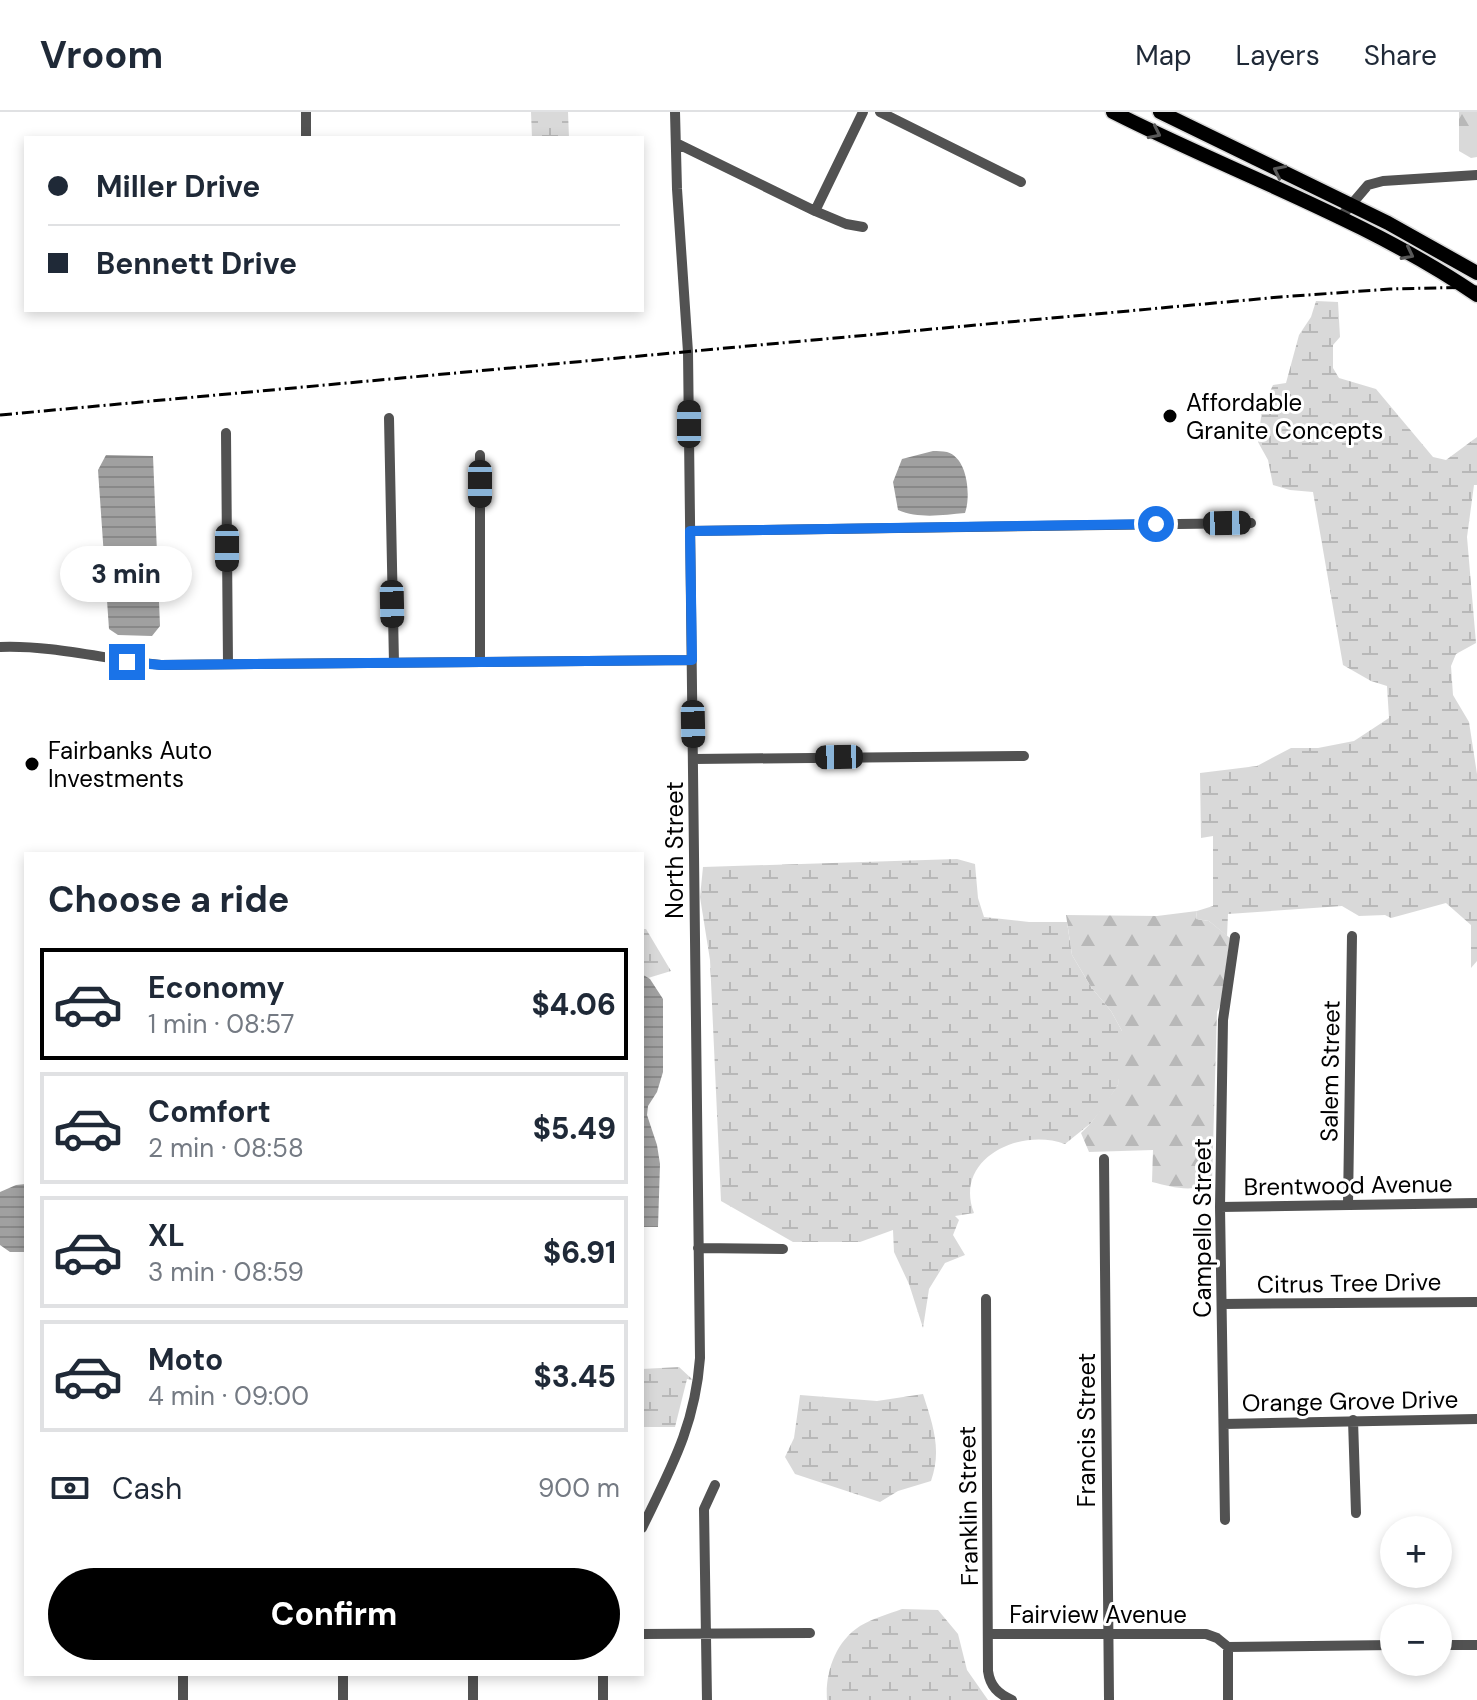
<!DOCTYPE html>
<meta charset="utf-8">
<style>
body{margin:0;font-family:"DM Sans",sans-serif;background:#f2f2f3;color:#1f2937;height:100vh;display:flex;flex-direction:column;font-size:30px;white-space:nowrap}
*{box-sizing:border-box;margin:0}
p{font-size:26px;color:#747a83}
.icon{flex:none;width:44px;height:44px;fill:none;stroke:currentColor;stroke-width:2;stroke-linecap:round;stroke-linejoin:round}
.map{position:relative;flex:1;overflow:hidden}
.details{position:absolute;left:24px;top:740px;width:620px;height:824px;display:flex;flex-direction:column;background:#fff;border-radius:0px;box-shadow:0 4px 12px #0003}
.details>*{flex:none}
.guide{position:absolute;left:24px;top:24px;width:620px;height:176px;border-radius:0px;box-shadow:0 4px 12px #0003;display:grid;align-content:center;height:176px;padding:0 24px;background:#fff}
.fabs{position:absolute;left:1380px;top:1404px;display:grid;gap:16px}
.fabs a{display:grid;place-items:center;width:72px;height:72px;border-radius:50%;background:#fff;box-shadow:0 4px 12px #0003;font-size:40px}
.end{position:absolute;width:36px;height:36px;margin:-18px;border:10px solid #1a73e8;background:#fff;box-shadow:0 0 0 4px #fff}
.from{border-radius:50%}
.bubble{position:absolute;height:56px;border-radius:28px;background:#fff;box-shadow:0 4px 12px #0003;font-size:26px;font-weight:800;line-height:56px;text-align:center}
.car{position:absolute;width:24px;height:48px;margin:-24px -12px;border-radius:10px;box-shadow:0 0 6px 2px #0007;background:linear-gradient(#222 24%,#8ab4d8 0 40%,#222 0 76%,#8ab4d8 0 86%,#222 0)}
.guide b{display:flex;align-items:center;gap:28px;height:76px;font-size:30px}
.guide b+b{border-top:2px solid #e0e1e3}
.guide i{width:20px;height:20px;background:#1f2937}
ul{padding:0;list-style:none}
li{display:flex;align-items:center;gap:24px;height:112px;margin:0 16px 12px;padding:0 8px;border:4px solid #e0e1e3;border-radius:0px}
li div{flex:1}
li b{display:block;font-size:30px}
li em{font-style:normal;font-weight:800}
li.selected{border-color:#000}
li>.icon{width:72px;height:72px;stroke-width:1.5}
h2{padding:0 24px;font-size:36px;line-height:96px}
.pay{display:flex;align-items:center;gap:20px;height:88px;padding:0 24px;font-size:30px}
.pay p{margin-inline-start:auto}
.action{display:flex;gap:16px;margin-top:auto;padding:16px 24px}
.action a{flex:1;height:92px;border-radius:48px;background:#000;color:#fff;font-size:32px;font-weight:800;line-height:92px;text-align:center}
header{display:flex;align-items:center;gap:48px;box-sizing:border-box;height:112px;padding:0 40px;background:#fff;border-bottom:2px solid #e0e1e3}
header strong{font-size:38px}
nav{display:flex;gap:44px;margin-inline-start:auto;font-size:28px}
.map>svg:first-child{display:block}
</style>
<header>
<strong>Vroom</strong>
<nav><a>Map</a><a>Layers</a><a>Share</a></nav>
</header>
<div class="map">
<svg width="1477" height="1588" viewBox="0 0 1477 1588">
<defs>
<pattern id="forest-firs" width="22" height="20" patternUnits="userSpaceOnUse" patternTransform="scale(2)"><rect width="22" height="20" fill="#d9d9d9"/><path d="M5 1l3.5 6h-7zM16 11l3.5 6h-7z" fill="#b8b8b8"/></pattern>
<pattern id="wetland-marsh" width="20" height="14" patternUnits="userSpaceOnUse" patternTransform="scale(2)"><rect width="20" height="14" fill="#d9d9d9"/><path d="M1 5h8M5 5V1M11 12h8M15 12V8" fill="none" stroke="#b8b8b8"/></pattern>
<pattern id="water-rules" width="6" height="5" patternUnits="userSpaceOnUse" patternTransform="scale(2)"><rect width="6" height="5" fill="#a0a0a0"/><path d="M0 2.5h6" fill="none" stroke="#888"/></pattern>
</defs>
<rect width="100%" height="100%" fill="#fff"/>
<path fill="url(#forest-firs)" d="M1459 0H1477V45L1471 46 1459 39Z
M1197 799 1196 807 1209 809 1230 826 1221 891 1217 900 1212 1069C1195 1082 1172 1075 1152 1070L1153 1038 1089 1040 1081 1021 1091 1011 1118 973 1122 919 1111 899 1091 875 1072 843 1066 803 1157 804Z"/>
<path fill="url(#wetland-marsh)" d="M531 0H568L569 26H532Z
M1316 189 1338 190 1340 225 1333 233V256L1339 266 1376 277 1433 345 1446 348 1477 325V373H1474L1467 425 1476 531 1456 542 1451 554 1453 583 1469 610 1477 662V849L1471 856V813L1446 791 1391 806 1385 803 1359 804 1342 794 1228 802 1227 824 1209 809 1196 807 1197 799 1213 794V724L1201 726 1200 661 1257 654 1291 636H1318L1354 629 1389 606 1387 574 1371 569 1343 553 1313 380 1290 378 1273 373 1268 348 1258 330 1262 297 1273 273 1286 271 1299 223 1311 205Z
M957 747 975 752 978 786 984 805 1029 810H1067L1072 843 1091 875 1111 899 1122 919V946L1118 973 1105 993 1091 1011 1065 1032C1020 1015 953 1047 974 1101L955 1104 959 1108 953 1123 965 1143 945 1151 929 1177 923 1216 909 1172 894 1140 893 1118 860 1130H793L721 1089 710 848 700 785 703 755Z
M642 817H646L671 859 648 866 642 862Z
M679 1255 693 1268 687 1267 675 1315H642V1257Z
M923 1282C933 1313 942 1338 931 1369L898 1379 880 1390 795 1362 785 1345 794 1326 800 1283 877 1289Z
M902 1497 938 1498 958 1522 967 1558 988 1588H827C825 1561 835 1530 860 1514 872 1507 888 1502 902 1497Z"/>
<path fill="url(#water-rules)" d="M933 339C938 339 942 339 947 340 968 346 971 384 965 401 943 403 919 407 898 398L893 370 902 347Z
M106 343 153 344 160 514 152 524 118 523 109 517 98 358Z
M642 862 650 867 663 887V960L657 980 648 994 647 1003 657 1033 660 1052 658 1115H642Z
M26 1072V1140H10L0 1133V1080L16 1073Z"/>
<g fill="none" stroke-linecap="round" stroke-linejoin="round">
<g stroke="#dbdbdb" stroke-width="17">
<path id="major" d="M1113 0C1231 60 1368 108 1477 183
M1160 0 1388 111 1477 161"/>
</g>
<path stroke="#525252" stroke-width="10" d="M306 0V26
M880 0 1021 70
M676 31 815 99 846 112 863 115
M815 99 863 0
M1339 107 1368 73 1383 69 1477 63
M389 306 394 551
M226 321 228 552
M480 343V550
M690 419 1251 411
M0 535C55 533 107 548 161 553L692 548
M694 647 1024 644
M1104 1047 1109 1588
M1348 1093 1352 824
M1220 1095 1477 1091
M698 1136 783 1137
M986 1187 988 1559C990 1574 998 1582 1012 1588
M1222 1192 1477 1190
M1353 1308 1356 1401
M1224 1312 1477 1307
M1225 1408 1220 1095 1223 908 1235 825
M642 1416C671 1356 695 1314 700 1246L688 240 677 77 675 0
M642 1522 810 1521
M989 1522H1206L1217 1526 1228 1535 1394 1533
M1438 1533H1477
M1228 1535V1588
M343 1562V1588
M473 1562V1588
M603 1562V1588
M183 1588V1562
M707 1588 704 1397 715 1373"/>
<use href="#major" stroke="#000" stroke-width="14"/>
<path stroke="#000" stroke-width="3" stroke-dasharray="12 4 2 4" stroke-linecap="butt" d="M0 303 1280 185 1390 177 1477 175"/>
</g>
<defs><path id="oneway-chevron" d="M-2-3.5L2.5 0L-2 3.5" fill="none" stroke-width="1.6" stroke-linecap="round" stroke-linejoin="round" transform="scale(2)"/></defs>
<g stroke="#595959">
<use href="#oneway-chevron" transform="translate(1155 21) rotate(26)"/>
<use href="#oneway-chevron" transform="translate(1279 59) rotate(-154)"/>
<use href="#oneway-chevron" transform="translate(1408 142) rotate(27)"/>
</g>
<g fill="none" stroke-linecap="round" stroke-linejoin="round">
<path stroke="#1a73e8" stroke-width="10" d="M127 550 161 553 692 548 690 419 1156 412"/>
</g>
<g fill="#000" stroke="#fff" stroke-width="3">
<circle cx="1170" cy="304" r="8"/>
<circle cx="32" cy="652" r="8"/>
</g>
<g text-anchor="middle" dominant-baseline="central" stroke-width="6" stroke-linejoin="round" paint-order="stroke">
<g font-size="24" fill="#000" stroke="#fff" text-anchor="start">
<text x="1186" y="290">Affordable<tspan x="1186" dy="28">Granite Concepts</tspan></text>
<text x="48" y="638">Fairbanks Auto<tspan x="48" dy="28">Investments</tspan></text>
</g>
<g font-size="24" fill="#000" stroke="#fff">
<text transform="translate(674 738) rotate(-90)">North Street</text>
<text transform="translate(1330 959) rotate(-89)">Salem Street</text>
<text transform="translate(1348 1073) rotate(-1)">Brentwood Avenue</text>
<text transform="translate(1202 1116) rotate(-90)">Campello Street</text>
<text transform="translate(1349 1171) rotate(-1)">Citrus Tree Drive</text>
<text transform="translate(1350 1289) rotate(-1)">Orange Grove Drive</text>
<text transform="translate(1086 1318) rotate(-90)">Francis Street</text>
<text transform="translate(968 1394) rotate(-91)">Franklin Street</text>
<text x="1098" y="1502">Fairview Avenue</text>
</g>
</g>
</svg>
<div class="fabs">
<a>+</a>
<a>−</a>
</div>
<i class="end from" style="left:1156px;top:412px"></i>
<i class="end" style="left:127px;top:550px"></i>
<div class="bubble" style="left:60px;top:434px;width:132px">3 min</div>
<i class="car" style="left:689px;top:312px;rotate:0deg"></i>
<i class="car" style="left:480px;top:372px;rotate:180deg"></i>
<i class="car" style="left:1227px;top:411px;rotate:89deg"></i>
<i class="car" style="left:227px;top:436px;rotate:180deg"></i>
<i class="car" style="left:392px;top:492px;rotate:179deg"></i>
<i class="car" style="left:693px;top:612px;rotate:179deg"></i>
<i class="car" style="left:839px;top:645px;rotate:269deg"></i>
<div class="guide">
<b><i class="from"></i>Miller Drive</b>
<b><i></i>Bennett Drive</b>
</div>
<section class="details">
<h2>Choose a ride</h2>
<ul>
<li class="selected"><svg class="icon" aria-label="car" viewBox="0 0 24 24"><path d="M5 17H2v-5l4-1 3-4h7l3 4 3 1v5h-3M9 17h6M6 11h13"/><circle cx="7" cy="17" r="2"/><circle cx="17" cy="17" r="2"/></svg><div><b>Economy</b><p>1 min · 08:57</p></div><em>$4.06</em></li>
<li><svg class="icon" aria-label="car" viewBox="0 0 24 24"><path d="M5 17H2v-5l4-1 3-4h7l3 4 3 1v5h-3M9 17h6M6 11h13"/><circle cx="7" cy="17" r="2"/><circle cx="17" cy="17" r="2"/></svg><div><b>Comfort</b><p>2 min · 08:58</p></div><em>$5.49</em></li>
<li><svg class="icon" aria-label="car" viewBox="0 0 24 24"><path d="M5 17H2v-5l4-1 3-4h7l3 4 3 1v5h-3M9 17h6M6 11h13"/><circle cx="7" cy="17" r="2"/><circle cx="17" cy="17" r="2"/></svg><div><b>XL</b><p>3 min · 08:59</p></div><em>$6.91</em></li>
<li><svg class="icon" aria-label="car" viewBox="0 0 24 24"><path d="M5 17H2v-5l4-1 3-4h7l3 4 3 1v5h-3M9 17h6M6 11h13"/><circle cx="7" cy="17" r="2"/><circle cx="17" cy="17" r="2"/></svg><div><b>Moto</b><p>4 min · 09:00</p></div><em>$3.45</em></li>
</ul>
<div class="pay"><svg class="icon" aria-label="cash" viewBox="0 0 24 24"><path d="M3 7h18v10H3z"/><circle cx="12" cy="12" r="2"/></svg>Cash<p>900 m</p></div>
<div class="action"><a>Confirm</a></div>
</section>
</div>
